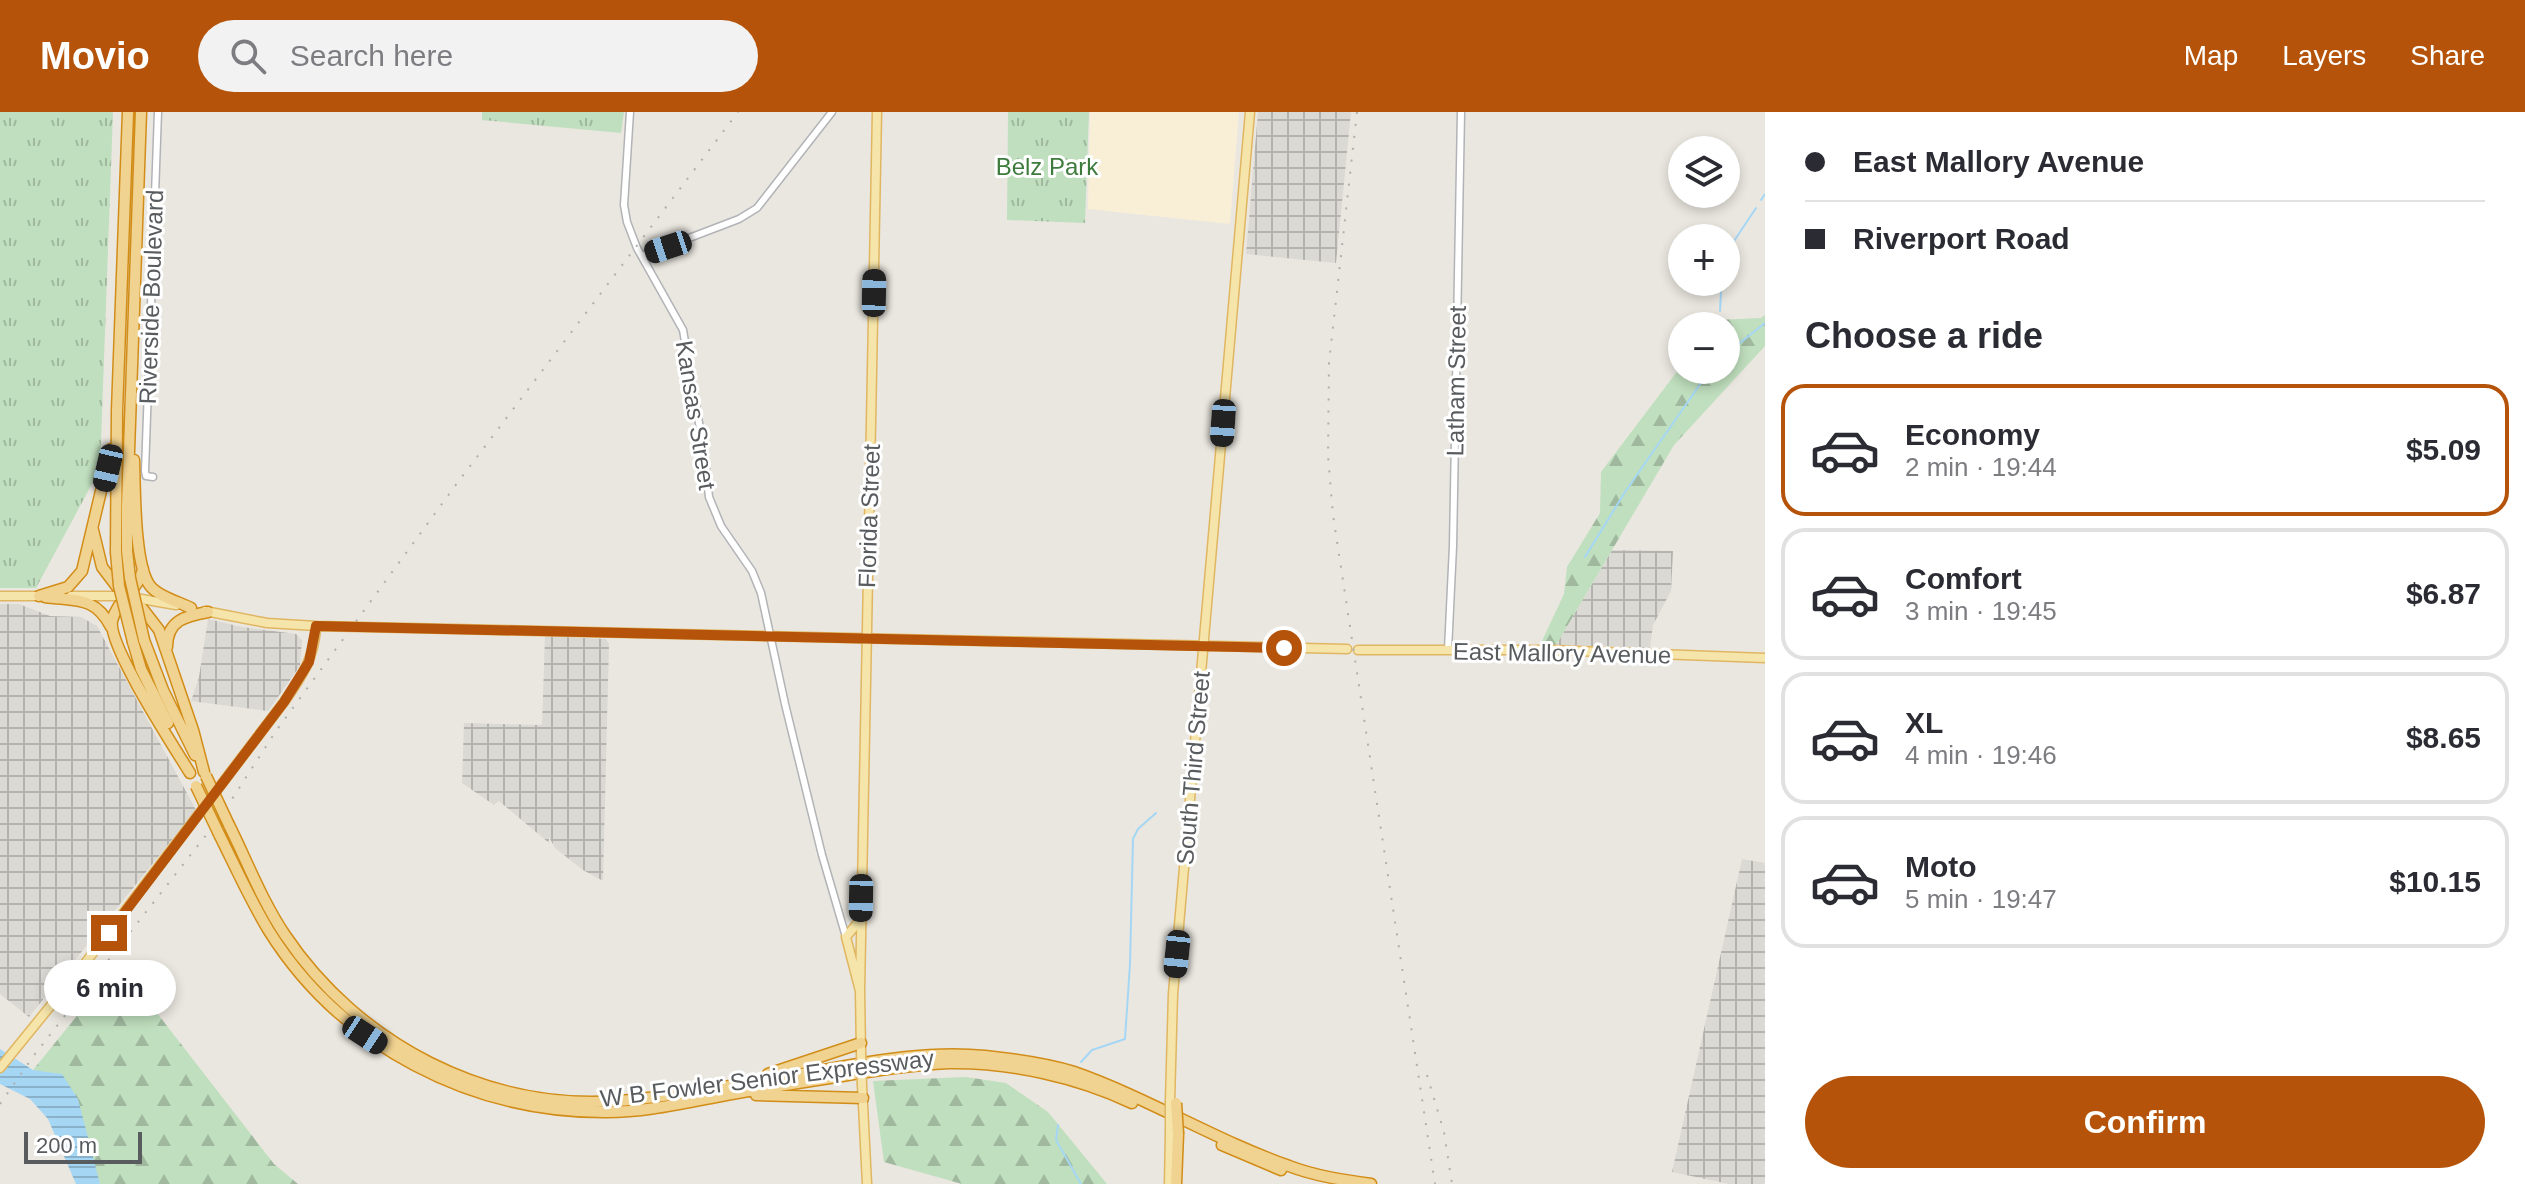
<!DOCTYPE html>
<meta charset="utf-8">
<style>
body{margin:0;font-family:Arial,sans-serif;background:#f2f2f3;color:#2b2b33;height:100vh;display:flex;flex-direction:column;font-size:30px;white-space:nowrap}
*{box-sizing:border-box;margin:0}
p{font-size:26px;color:#7c7c81}
.icon{flex:none;width:44px;height:44px;fill:none;stroke:currentColor;stroke-width:2;stroke-linecap:round;stroke-linejoin:round}
.map{position:relative;flex:1;overflow:hidden}
.drawer{display:flex;flex-direction:column;background:#fff;width:760px}
.drawer>*{flex:none}
.guide{display:grid;align-content:center;height:176px;padding:0 40px;background:#fff}
.tools{position:absolute;left:1668px;top:24px;display:grid;gap:16px}
.tools a{display:grid;place-items:center;width:72px;height:72px;border-radius:50%;background:#fff;box-shadow:0 4px 12px #0003;font-size:40px}
.scale{position:absolute;left:24px;bottom:20px;width:118px;box-sizing:border-box;padding-left:8px;border:4px solid #595c5f;border-top:0;font-size:22px;line-height:28px;white-space:nowrap;color:#595c5f;-webkit-text-stroke:6px #fff;paint-order:stroke}
.end{position:absolute;width:36px;height:36px;margin:-18px;border:10px solid #b45309;background:#fff;box-shadow:0 0 0 4px #fff}
.from{border-radius:50%}
.bubble{position:absolute;height:56px;border-radius:28px;background:#fff;box-shadow:0 4px 12px #0003;font-size:26px;font-weight:600;line-height:56px;text-align:center}
.car{position:absolute;width:24px;height:48px;margin:-24px -12px;border-radius:10px;box-shadow:0 0 6px 2px #0007;background:linear-gradient(#222 24%,#8ab4d8 0 40%,#222 0 76%,#8ab4d8 0 86%,#222 0)}
.guide b{display:flex;align-items:center;gap:28px;height:76px;font-size:30px}
.guide b+b{border-top:2px solid #e1e1e2}
.guide i{width:20px;height:20px;background:#2b2b33}
ul{padding:0;list-style:none}
li{display:flex;align-items:center;gap:24px;height:132px;margin:0 16px 12px;padding:0 24px;border:4px solid #e1e1e2;border-radius:24px}
li div{flex:1}
li b{display:block;font-size:30px}
li em{font-style:normal;font-weight:600}
li.on{border-color:#b45309}
li>.icon{width:72px;height:72px;stroke-width:1.5}
h2{padding:0 40px;font-size:36px;line-height:96px}
.cta{display:flex;gap:16px;margin-top:auto;padding:16px 40px}
.cta a{flex:1;height:92px;border-radius:48px;background:#b45309;color:#fff;font-size:32px;font-weight:600;line-height:92px;text-align:center}
header{display:flex;align-items:center;gap:48px;box-sizing:border-box;height:112px;padding:0 40px;background:#b45309;color:#fff}
header strong{font-size:38px}
nav{display:flex;gap:44px;margin-inline-start:auto;font-size:28px}
.search{width:560px;height:72px;background:#f2f2f3;display:flex;align-items:center;gap:20px;box-sizing:border-box;padding:0 28px;border-radius:44px;color:#7c7c81;font-size:30px}
main{display:flex;flex:1;min-height:0}
.map>svg:first-child{display:block}
</style>
<header>
<strong>Movio</strong>
<div class="search"><svg class="icon" aria-label="search" viewBox="0 0 24 24"><circle cx="10" cy="10" r="6"/><path d="M15 15l6 6"/></svg>Search here</div>
<nav><a>Map</a><a>Layers</a><a>Share</a></nav>
</header>
<main>
<div class="map">
<svg width="1765" height="1072" viewBox="0 0 1765 1072">
<defs>
<pattern id="industrial-grid" width="8" height="8" patternUnits="userSpaceOnUse" patternTransform="scale(2)"><rect width="8" height="8" fill="#dbd9d4"/><path d="M0 4h8M4 0v8" fill="none" stroke="#b5b3af"/></pattern>
<pattern id="grass-tufts" width="24" height="20" patternUnits="userSpaceOnUse" patternTransform="scale(2)"><rect width="24" height="20" fill="#c0dfbe"/><path d="M3 7l-1-3M5 7V3M7 7l1-3M15 17l-1-3M17 17v-4M19 17l1-3" fill="none" stroke="#9fb89e"/></pattern>
<pattern id="forest-firs" width="22" height="20" patternUnits="userSpaceOnUse" patternTransform="scale(2)"><rect width="22" height="20" fill="#c0dfbe"/><path d="M5 1l3.5 6h-7zM16 11l3.5 6h-7z" fill="#9fb89e"/></pattern>
<pattern id="water-rules" width="6" height="5" patternUnits="userSpaceOnUse" patternTransform="scale(2)"><rect width="6" height="5" fill="#a5d7f5"/><path d="M0 2.5h6" fill="none" stroke="#89b2ca"/></pattern>
</defs>
<rect width="100%" height="100%" fill="#eae7e0"/>
<path fill="#f9efd6" d="M1090 0H1239L1230 112 1088 97Z"/>
<path fill="url(#industrial-grid)" d="M1258 0H1351L1336 151 1246 142Z
M1612 438 1673 439 1671 479 1653 513 1650 536 1556 533Z
M0 492H19L50 504 81 505 97 514 196 698 29 905 0 882Z
M208 507 242 515 296 522 302 528 300 554 268 599 191 589 199 565Z
M545 524 606 527 609 532 603 769 583 758 555 736 549 725V731L499 689 494 693 462 671 464 611 542 613Z
M1742 747 1765 751V1072H1729L1672 1060Z"/>
<path fill="url(#grass-tufts)" d="M0 0H113L100 357 36 476H0Z
M482 0H624L621 21 482 8Z
M1008 0H1089L1085 111 1007 108Z"/>
<path fill="url(#forest-firs)" d="M1765 203V234L1674 333 1556 533 1541 531 1564 482 1567 455 1600 401 1601 360 1682 253V258H1726V214H1712L1716 208 1761 206Z
M119 852 274 1052 298 1072H100L92 1047 33 958Z
M966 965 1006 971 1048 1000 1107 1072H962L884 1050 873 969Z"/>
<path fill="url(#water-rules)" d="M0 937 33 958 62 962 78 987 100 1072H76L48 1007 30 987 0 972Z"/>
<g fill="none" stroke-linecap="round" stroke-linejoin="round">
<path stroke="#a5d7f5" stroke-width="2" d="M1761 88 1765 82
M1726 141 1756 96
M1720 199 1721 179
M1726 242 1765 211
M1585 445 1625 380 1710 258
M1081 950 1092 938 1125 927 1130 852 1133 727 1138 717 1156 701
M1058 1013 1056 1028 1081 1072"/>
<g stroke="#b1b3b6" stroke-width="9">
<path id="minor" d="M630 0 624 93 627 110 637 136 683 218 704 340 709 385 721 414 752 459 761 481 785 592 822 743 846 825
M642 144 739 107 757 96 832 0
M153 365 146 364 145 359 158 0
M1448 538 1453 434 1461 0"/>
</g>
<g stroke="#e0b662" stroke-width="11">
<path id="major" d="M0 484H45
M71 484H124L176 493
M205 499 267 511 316 514 1347 537
M1358 538H1550L1765 546
M860 808 846 825 860 879 861 941
M860 879 877 0
M0 956 83 854 284 590C301 566 315 545 316 514
M862 973 867 1072
M1170 989 1173 882 1250 0
M1169 1072 1170 1022"/>
</g>
<g stroke="#d28d18" stroke-width="13">
<path id="highway" d="M134 348C135 376 134 456 151 475 160 485 179 490 191 496
M93 418 102 455 124 484 142 496 159 518 193 618 204 660
M127 439V395L141 0
M116 440 117 299 128 0
M143 457C139 478 117 487 112 509 108 534 174 635 190 661
M39 484 68 475 82 459 111 337
M45 485C76 489 95 484 111 515
M144 528 163 578 195 643
M133 530 141 557 168 611
M167 535C167 508 186 504 208 500
M229 713C247 749 262 789 285 823 358 932 487 999 618 989 670 985 721 975 772 967 842 956 914 937 985 944 1014 947 1046 951 1074 960 1148 986 1215 1028 1289 1054 1315 1064 1343 1068 1371 1072
M219 722C235 754 250 788 269 819 341 934 472 1001 607 1000 646 1000 683 991 721 984 753 978 785 973 817 968 861 961 905 953 949 951 1009 950 1077 965 1132 991
M768 962 861 931
M756 983 863 986
M1222 1033 1281 1058
M1176 1072 1178 1022"/>
</g>
<use href="#minor" stroke="#fff" stroke-width="6"/>
<use href="#major" stroke="#f5e5aa" stroke-width="8"/>
<use href="#highway" stroke="#f0d291" stroke-width="10"/>
<path stroke="#aeafaf" stroke-width="2" stroke-dasharray="2 10" stroke-linecap="butt" d="M1357 0 1329 251 1328 344 1333 403 1435 1072
M1427 963 1444 1020 1452 1072
M0 992 35 942 221 704 276 619 455 374 738 0"/>
<g stroke="#e0b662" stroke-width="11" stroke-linecap="butt">
<path id="major-bridge" d="M861 941 862 973
M1170 989V1022"/>
</g>
<g stroke="#d28d18" stroke-width="13" stroke-linecap="butt">
<path id="highway-bridge" d="M127 439 130 466 144 528
M116 440 119 474 133 530
M206 664 229 713
M196 674 219 722
M1176 991 1178 1022"/>
</g>
<use href="#major-bridge" stroke="#f5e5aa" stroke-width="8"/>
<use href="#highway-bridge" stroke="#f0d291" stroke-width="10"/>
</g>
<g fill="none" stroke-linecap="round" stroke-linejoin="round">
<path stroke="#b45309" stroke-width="10" d="M109 821 284 590 309 550 316 514 1284 536"/>
</g>
<g text-anchor="middle" dominant-baseline="central" stroke-width="6" stroke-linejoin="round" paint-order="stroke">
<g font-size="24" fill="#3d7b3c" stroke="#fff">
<text x="1047" y="54">Belz Park</text>
</g>
<g font-size="24" fill="#595c5f" stroke="#fff">
<text transform="translate(151 185) rotate(-88)">Riverside Boulevard</text>
<text transform="translate(1456 269) rotate(-89)">Latham Street</text>
<text transform="translate(696 303) rotate(81)">Kansas Street</text>
<text transform="translate(869 404) rotate(-88)">Florida Street</text>
<text transform="translate(1562 541) rotate(1)">East Mallory Avenue</text>
<text transform="translate(1193 656) rotate(-85)">South Third Street</text>
<text transform="translate(767 966) rotate(-7)">W B Fowler Senior Expressway</text>
</g>
</g>
</svg>
<div class="tools">
<a><svg class="icon" aria-label="layers" viewBox="0 0 24 24"><path d="M12 4l9 5-9 5-9-5zM3 14l9 5 9-5"/></svg></a>
<a>+</a>
<a>−</a>
</div>
<div class="scale">200 m</div>
<i class="end from" style="left:1284px;top:536px"></i>
<i class="end" style="left:109px;top:821px"></i>
<div class="bubble" style="left:44px;top:848px;width:132px">6 min</div>
<i class="car" style="left:668px;top:135px;rotate:252deg"></i>
<i class="car" style="left:874px;top:181px;rotate:1deg"></i>
<i class="car" style="left:1223px;top:311px;rotate:184deg"></i>
<i class="car" style="left:108px;top:356px;rotate:193deg"></i>
<i class="car" style="left:861px;top:786px;rotate:181deg"></i>
<i class="car" style="left:1177px;top:842px;rotate:186deg"></i>
<i class="car" style="left:365px;top:923px;rotate:123deg"></i>
</div>
<section class="drawer">
<div class="guide">
<b><i class="from"></i>East Mallory Avenue</b>
<b><i></i>Riverport Road</b>
</div>
<h2>Choose a ride</h2>
<ul>
<li class="on"><svg class="icon" aria-label="car" viewBox="0 0 24 24"><path d="M5 17H2v-5l4-1 3-4h7l3 4 3 1v5h-3M9 17h6M6 11h13"/><circle cx="7" cy="17" r="2"/><circle cx="17" cy="17" r="2"/></svg><div><b>Economy</b><p>2 min · 19:44</p></div><em>$5.09</em></li>
<li><svg class="icon" aria-label="car" viewBox="0 0 24 24"><path d="M5 17H2v-5l4-1 3-4h7l3 4 3 1v5h-3M9 17h6M6 11h13"/><circle cx="7" cy="17" r="2"/><circle cx="17" cy="17" r="2"/></svg><div><b>Comfort</b><p>3 min · 19:45</p></div><em>$6.87</em></li>
<li><svg class="icon" aria-label="car" viewBox="0 0 24 24"><path d="M5 17H2v-5l4-1 3-4h7l3 4 3 1v5h-3M9 17h6M6 11h13"/><circle cx="7" cy="17" r="2"/><circle cx="17" cy="17" r="2"/></svg><div><b>XL</b><p>4 min · 19:46</p></div><em>$8.65</em></li>
<li><svg class="icon" aria-label="car" viewBox="0 0 24 24"><path d="M5 17H2v-5l4-1 3-4h7l3 4 3 1v5h-3M9 17h6M6 11h13"/><circle cx="7" cy="17" r="2"/><circle cx="17" cy="17" r="2"/></svg><div><b>Moto</b><p>5 min · 19:47</p></div><em>$10.15</em></li>
</ul>
<div class="cta"><a>Confirm</a></div>
</section>
</main>
